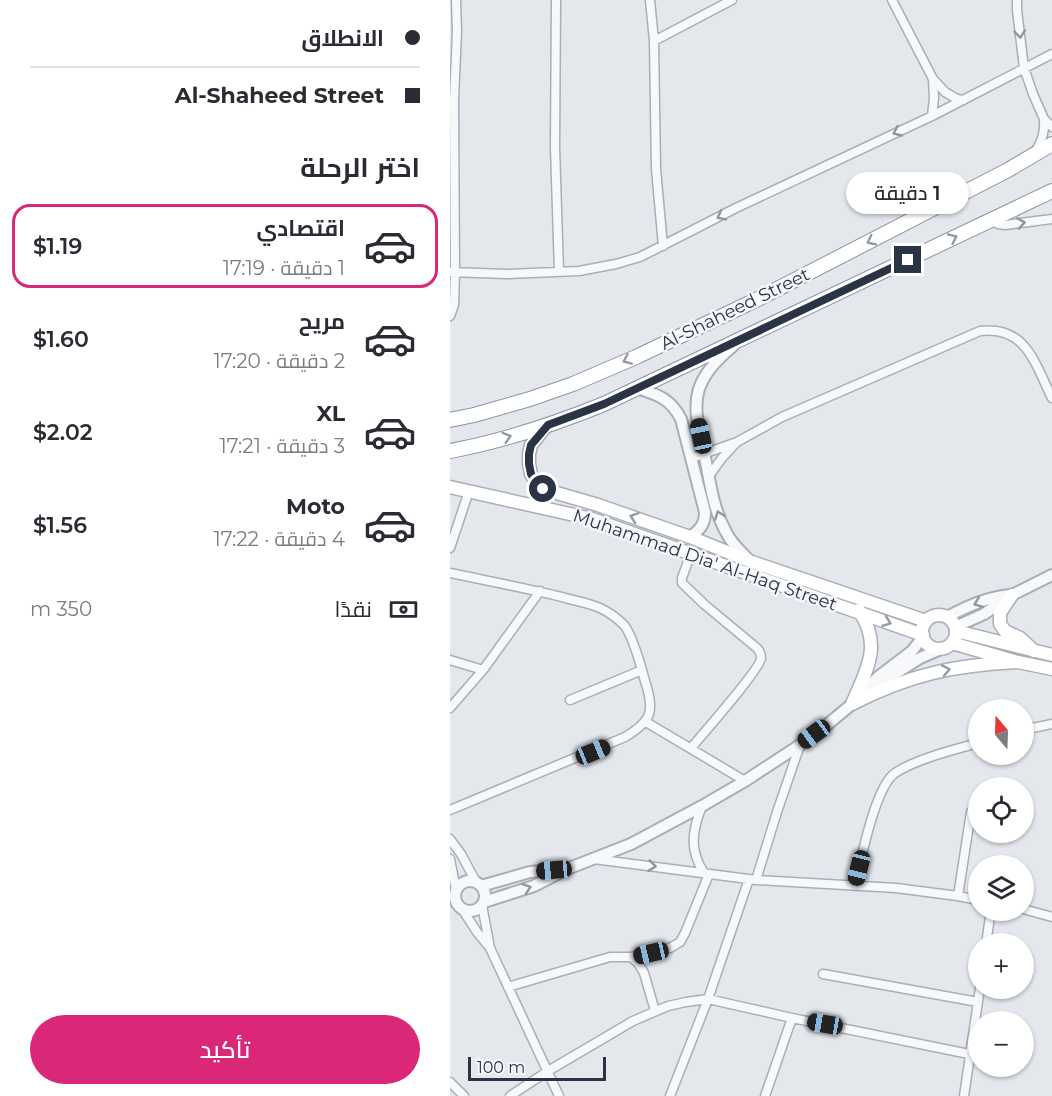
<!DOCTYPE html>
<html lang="ar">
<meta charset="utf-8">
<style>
body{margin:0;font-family:Montserrat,Cairo,sans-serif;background:#f2f2f3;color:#2b2b33;direction:rtl;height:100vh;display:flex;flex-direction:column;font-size:22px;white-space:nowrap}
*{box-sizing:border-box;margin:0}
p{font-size:20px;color:#7c7c81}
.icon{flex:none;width:33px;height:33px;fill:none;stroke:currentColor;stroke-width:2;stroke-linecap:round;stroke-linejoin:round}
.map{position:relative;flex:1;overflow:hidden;direction:ltr}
.sheet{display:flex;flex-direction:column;background:#fff;width:450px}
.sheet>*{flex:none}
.top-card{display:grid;align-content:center;height:132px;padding:0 30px;background:#fff}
.needle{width:39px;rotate:341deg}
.tools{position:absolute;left:518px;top:699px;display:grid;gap:12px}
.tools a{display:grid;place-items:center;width:66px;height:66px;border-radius:50%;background:#fff;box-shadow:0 2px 4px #0004;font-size:30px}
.scale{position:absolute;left:18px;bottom:15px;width:138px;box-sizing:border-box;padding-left:6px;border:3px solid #2b3445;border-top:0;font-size:16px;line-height:21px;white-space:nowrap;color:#2b3445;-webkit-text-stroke:4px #f4f6f9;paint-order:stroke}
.end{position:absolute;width:27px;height:27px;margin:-14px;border:8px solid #2b3445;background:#fff;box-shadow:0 0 0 3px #fff}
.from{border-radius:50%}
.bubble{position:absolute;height:42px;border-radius:21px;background:#fff;box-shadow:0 2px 4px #0004;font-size:20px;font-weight:600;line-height:42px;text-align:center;direction:rtl}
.car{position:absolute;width:18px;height:36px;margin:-18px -9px;border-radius:8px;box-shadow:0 0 4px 2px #0007;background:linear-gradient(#222 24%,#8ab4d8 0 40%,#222 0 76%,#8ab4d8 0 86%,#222 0)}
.top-card b{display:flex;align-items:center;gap:21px;height:57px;font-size:22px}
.top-card b+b{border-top:2px solid #e1e1e2}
.top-card i{width:15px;height:15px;background:#2b2b33}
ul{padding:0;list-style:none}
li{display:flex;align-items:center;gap:18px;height:84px;margin:0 12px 9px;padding:0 18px;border:3px solid transparent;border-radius:18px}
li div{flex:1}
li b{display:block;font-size:22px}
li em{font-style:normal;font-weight:600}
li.active{border-color:#db2777}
li>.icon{width:54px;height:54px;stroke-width:1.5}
h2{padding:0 30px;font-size:27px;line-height:72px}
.pay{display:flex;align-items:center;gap:15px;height:66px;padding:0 30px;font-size:22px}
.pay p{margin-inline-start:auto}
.action{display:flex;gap:12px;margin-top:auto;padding:12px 30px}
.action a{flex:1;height:69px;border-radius:36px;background:#db2777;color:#fff;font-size:24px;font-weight:600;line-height:69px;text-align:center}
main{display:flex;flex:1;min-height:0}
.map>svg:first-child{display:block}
</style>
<main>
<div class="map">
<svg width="602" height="1096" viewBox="0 0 602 1096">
<rect width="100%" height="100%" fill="#e4e7ec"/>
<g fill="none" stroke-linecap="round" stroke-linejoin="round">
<g stroke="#a9aeb7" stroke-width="11">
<path id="minor" d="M106 0 105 147 109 272
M200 0 204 41 206 169 213 246
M442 0 483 79 495 92 507 99 513 100
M567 0V10L574 68 583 94 594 119 602 127
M204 41 282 0
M482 116 484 98 483 80
M585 152C592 141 595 132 594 119
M541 220 548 224 555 225 602 219
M0 272 57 274 129 271 166 264 190 257 286 208 482 116 602 54
M0 316 4 305 5 273 4 100 7 31 6 0
M242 458 287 442 332 417 530 331C576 325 585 364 602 398
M259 476 272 458 285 444
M0 548 19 491
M241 553 232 578V583L255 605 308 649C310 652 311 654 311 658 311 668 251 736 241 748
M0 573C38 581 75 588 112 597 125 601 140 603 152 609 160 613 168 619 174 625 183 636 191 666 195 681 205 711 202 721 175 737L0 810
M0 660 33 670
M120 700 192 670
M0 708 33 670 90 591
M196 722 295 781
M573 730 602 724
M252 806C242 831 239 850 254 873
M0 839 11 854 26 882
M0 859 6 890
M144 859 306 880 446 888 508 896 528 900
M306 880 327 812 350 745
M405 885C411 860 425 787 445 773 466 759 503 750 528 743
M508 896 521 812
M32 905 40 948
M12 909 27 932 40 948 109 1096
M573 909 602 917
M536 944 541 910
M181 957 220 948 230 942 235 933 259 874
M373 974 528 1002
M58 987 160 957H181L188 963 194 973 205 1011
M0 1082 14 1096
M60 1096 98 1071 183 1021 218 1006 236 1002 258 999 342 1018 519 1054
M220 1096 258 999 299 879
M315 1096 342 1018
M514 1096 530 988"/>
</g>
<g stroke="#a9aeb7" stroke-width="14">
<path id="tertiary" d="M283 346C269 358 255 371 249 389 242 411 251 435 255 457 260 482 263 509 276 532 281 543 290 551 299 560
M187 388C208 395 220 398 231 419L255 512C255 524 250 530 240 537
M497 617C518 606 537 597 561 595
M505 627 534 614 562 595 602 575
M424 687 470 658 493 648
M5 896a15 15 0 1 1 30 0a15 15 0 1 1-30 0Z
M31 886 80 872 113 869
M34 902 84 886 117 869 181 844 252 806 295 781 350 745 378 724 402 704 428 677 462 651 473 637"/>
</g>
<g stroke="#a9aeb7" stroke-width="15">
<path id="secondary" d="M97 425 81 445 79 454V464L81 474 86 482 93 489 148 505 240 537 302 562 476 621
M0 487 142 519 473 635
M562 595 550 613V624L555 631 570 638 584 651
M472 632a17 17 0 1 1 34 0a17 17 0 1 1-34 0Z
M506 631 602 655
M502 643 568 662 602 669
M402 704C458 675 504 665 568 662
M402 704C416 671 433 645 409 611V610"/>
</g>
<g stroke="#8b94a3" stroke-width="16">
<path id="trunk" d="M0 420 24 415 80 399 123 384 186 357 306 300 558 170 602 144
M0 451C53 441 105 424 154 404L602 191"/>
</g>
<use href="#minor" stroke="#f7f8fa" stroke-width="8"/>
<use href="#tertiary" stroke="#f7f8fa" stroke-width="10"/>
<use href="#secondary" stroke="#fff" stroke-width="12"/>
<use href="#trunk" stroke="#fff" stroke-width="14"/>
</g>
<defs><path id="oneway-chevron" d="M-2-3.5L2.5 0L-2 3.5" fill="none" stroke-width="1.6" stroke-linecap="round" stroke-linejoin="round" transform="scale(1.5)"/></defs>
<g stroke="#9196a0">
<use href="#oneway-chevron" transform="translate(570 34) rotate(83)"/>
<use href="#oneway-chevron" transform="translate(447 132) rotate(155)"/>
<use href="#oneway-chevron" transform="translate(271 216) rotate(153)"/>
<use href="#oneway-chevron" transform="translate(571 223) rotate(-9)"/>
<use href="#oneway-chevron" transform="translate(269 515) rotate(-111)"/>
<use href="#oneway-chevron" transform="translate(528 603) rotate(159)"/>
<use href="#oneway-chevron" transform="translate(202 866) rotate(7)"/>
<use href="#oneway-chevron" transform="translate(77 888) rotate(-19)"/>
</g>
<g stroke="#959aa2">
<use href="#oneway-chevron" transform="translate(503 238) rotate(-25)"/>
<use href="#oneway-chevron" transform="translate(421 241) rotate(153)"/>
<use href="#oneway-chevron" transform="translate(177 360) rotate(156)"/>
<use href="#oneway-chevron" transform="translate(57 437) rotate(-17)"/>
<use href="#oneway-chevron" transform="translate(184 517) rotate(-161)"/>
<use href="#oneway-chevron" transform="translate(437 622) rotate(20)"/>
<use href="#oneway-chevron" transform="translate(496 670) rotate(-11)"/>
</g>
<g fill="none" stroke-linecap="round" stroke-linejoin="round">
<path stroke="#2b3445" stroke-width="8" d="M93 489 86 482 81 474 79 464V454L81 445 98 425 154 404 458 260"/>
</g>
<g text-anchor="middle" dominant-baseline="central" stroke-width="5" stroke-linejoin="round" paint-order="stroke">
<g font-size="18" fill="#2b3445" stroke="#f4f6f9">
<text transform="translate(285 309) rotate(-26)">Al-Shaheed Street</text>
<text transform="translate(255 560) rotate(19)">Muhammad Dia' Al-Haq Street</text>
</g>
</g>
</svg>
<div class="tools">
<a><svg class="needle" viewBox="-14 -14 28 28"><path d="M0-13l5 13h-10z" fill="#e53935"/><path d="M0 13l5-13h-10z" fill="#7c7c81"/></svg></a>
<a><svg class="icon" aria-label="locate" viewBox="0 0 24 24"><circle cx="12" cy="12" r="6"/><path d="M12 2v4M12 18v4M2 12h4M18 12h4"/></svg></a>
<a><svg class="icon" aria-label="layers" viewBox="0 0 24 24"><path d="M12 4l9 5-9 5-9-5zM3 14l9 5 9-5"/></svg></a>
<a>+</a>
<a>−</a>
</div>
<div class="scale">100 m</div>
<i class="end from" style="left:93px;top:489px"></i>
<i class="end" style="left:458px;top:260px"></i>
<div class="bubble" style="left:396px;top:172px;width:123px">1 دقيقة</div>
<i class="car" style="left:251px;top:436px;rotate:348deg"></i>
<i class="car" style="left:364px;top:734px;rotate:234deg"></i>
<i class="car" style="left:143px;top:752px;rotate:68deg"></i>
<i class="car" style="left:409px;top:868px;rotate:194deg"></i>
<i class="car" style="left:104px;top:870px;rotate:265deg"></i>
<i class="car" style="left:201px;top:953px;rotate:257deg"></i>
<i class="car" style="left:375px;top:1024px;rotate:280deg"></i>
</div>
<section class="sheet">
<div class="top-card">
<b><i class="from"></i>الانطلاق</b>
<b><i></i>Al-Shaheed Street</b>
</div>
<h2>اختر الرحلة</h2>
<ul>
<li class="active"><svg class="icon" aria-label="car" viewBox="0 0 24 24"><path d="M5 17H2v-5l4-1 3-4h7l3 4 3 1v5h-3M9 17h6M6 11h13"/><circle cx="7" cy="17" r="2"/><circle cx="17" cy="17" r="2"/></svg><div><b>اقتصادي</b><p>1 دقيقة · 17:19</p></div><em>$1.19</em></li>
<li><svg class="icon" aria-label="car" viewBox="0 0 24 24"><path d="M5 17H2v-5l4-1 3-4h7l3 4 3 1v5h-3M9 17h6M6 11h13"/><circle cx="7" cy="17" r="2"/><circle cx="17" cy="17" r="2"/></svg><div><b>مريح</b><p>2 دقيقة · 17:20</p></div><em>$1.60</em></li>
<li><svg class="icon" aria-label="car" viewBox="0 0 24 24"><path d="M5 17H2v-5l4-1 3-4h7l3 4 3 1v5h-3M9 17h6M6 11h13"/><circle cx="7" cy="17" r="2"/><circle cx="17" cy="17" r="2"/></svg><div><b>XL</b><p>3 دقيقة · 17:21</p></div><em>$2.02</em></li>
<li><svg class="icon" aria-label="car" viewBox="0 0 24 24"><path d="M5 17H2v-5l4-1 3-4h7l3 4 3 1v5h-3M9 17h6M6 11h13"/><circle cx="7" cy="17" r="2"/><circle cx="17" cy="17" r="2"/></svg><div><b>Moto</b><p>4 دقيقة · 17:22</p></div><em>$1.56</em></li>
</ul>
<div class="pay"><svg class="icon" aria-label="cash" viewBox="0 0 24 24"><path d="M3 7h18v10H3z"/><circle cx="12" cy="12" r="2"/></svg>نقدًا<p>350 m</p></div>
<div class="action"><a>تأكيد</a></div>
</section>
</main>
